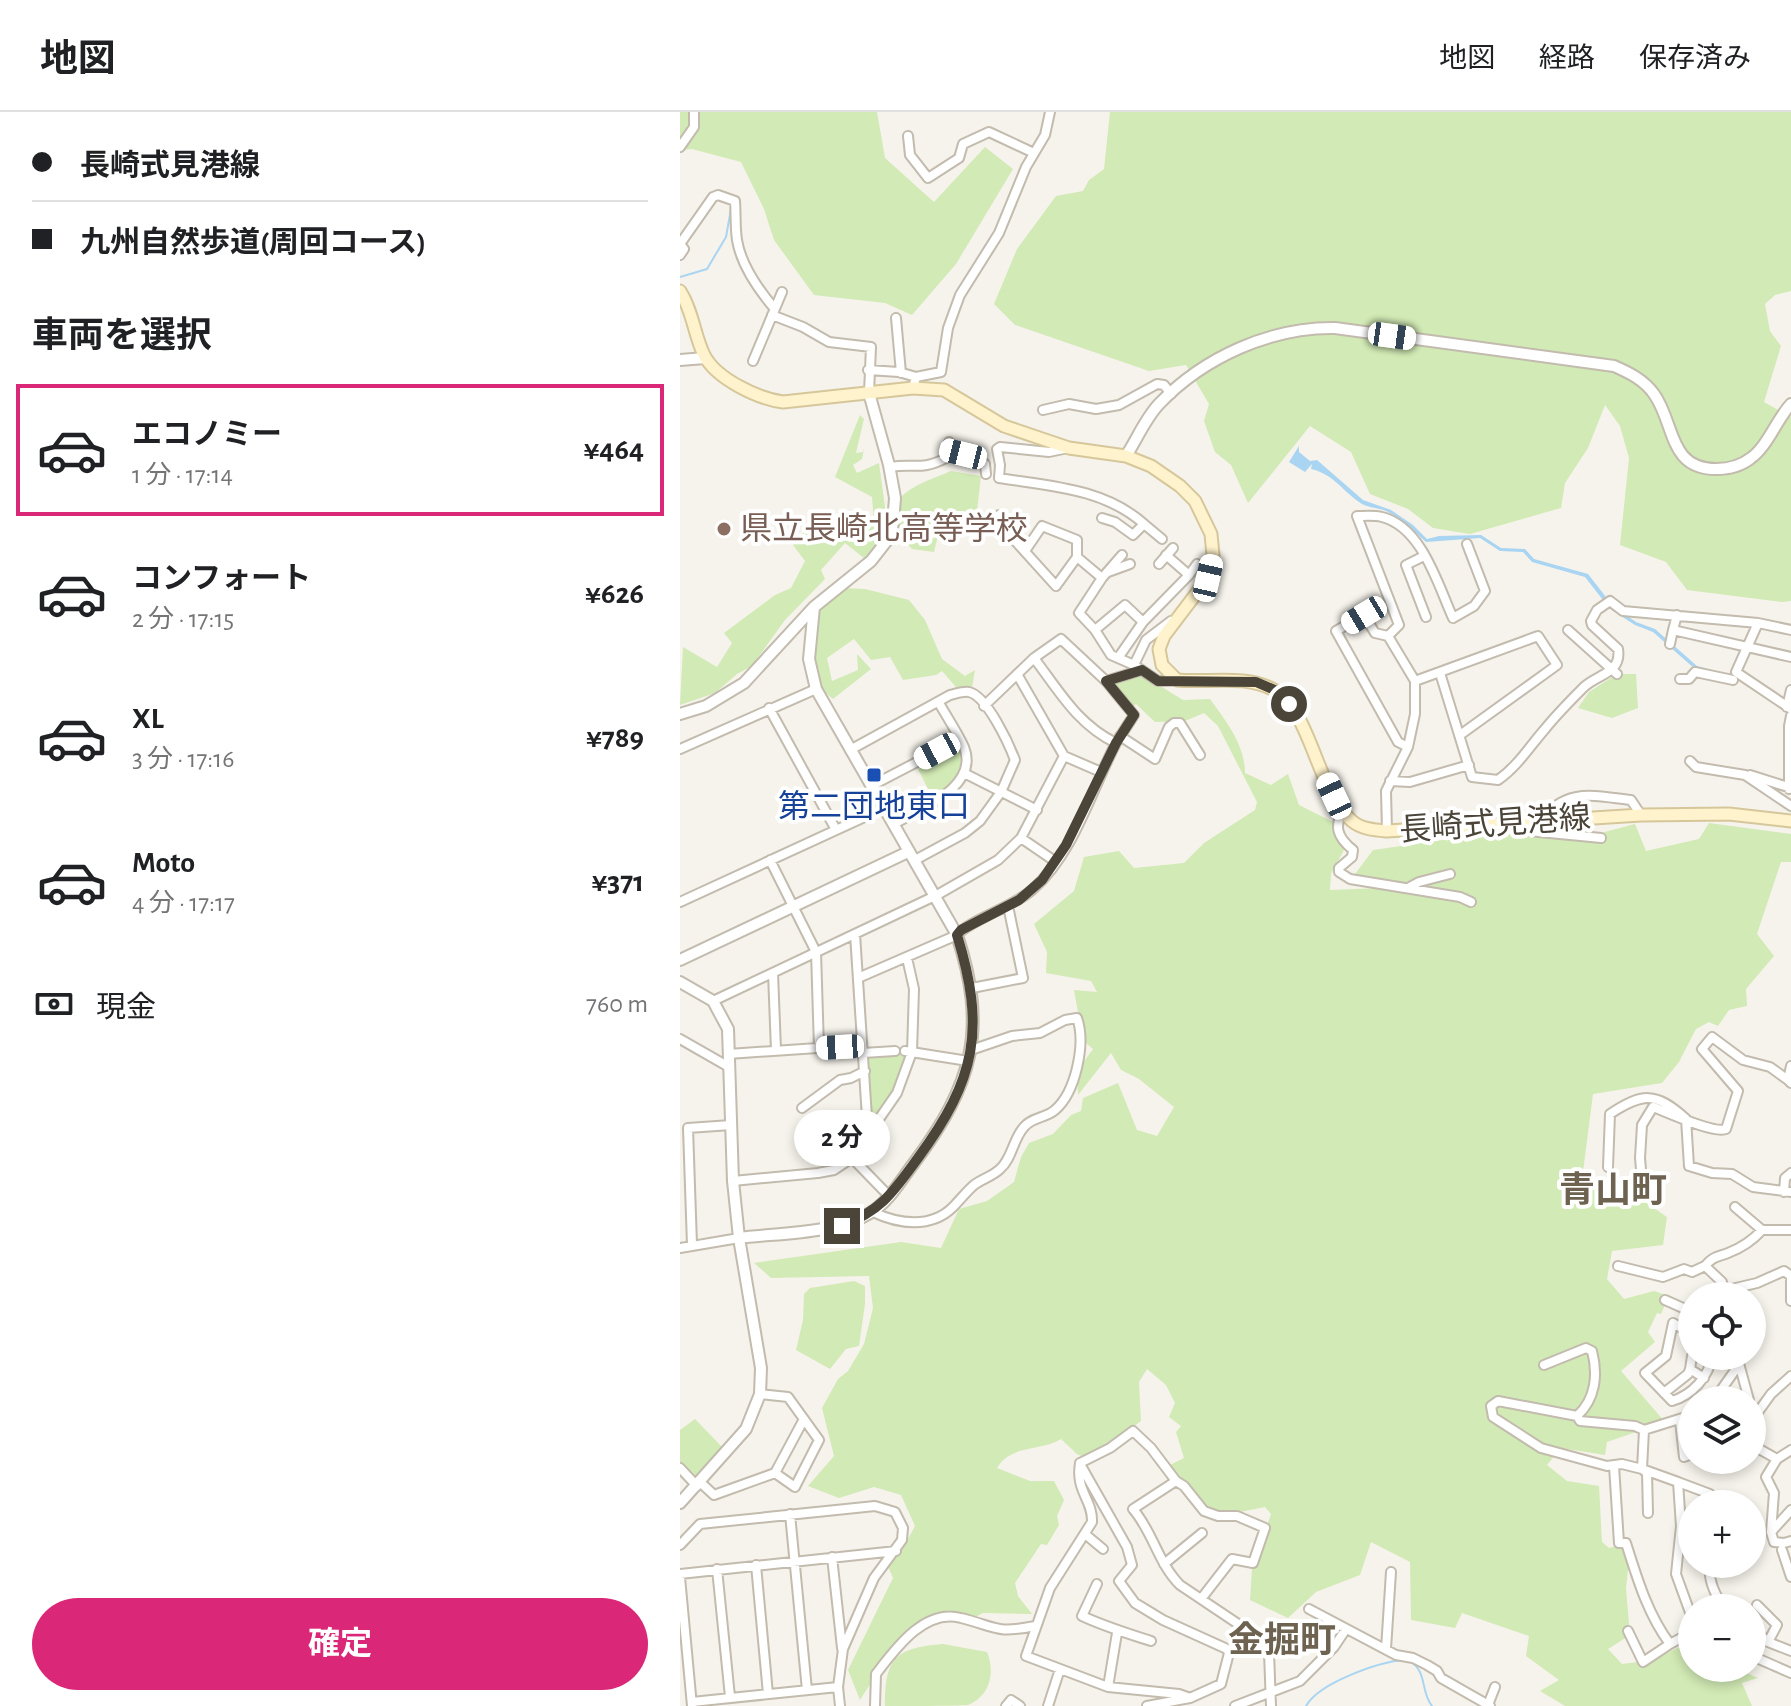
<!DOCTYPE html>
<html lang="ja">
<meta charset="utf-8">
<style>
body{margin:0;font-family:"Alegreya Sans","Noto Sans JP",sans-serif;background:#f6f6f6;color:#202124;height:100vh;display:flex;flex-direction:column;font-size:30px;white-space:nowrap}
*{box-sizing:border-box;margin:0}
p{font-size:26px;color:#757577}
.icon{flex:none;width:44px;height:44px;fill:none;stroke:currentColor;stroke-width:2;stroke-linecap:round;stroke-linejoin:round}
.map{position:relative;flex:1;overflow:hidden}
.panel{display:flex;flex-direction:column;background:#fff;width:680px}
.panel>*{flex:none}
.banner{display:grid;align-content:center;height:176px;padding:0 32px;background:#fff}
.tools{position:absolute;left:998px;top:1170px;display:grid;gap:16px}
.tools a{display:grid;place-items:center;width:88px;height:88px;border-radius:50%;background:#fff;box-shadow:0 4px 12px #0003;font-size:40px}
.end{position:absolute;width:36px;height:36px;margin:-18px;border:10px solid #4b4439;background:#fff;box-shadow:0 0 0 4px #fff}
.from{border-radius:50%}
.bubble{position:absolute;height:56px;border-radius:28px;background:#fff;box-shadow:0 4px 12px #0003;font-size:26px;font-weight:700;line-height:56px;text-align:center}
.car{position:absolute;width:24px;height:48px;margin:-24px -12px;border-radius:10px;box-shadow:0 0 6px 2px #0007;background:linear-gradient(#fff 24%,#345 0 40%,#fff 0 76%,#345 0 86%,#fff 0)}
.banner b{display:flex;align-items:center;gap:28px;height:76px;font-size:30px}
.banner b+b{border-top:2px solid #e0e0e0}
.banner i{width:20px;height:20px;background:#202124}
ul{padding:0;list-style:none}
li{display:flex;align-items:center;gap:24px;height:132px;margin:0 16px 12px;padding:0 16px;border:4px solid transparent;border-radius:0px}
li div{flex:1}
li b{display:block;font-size:30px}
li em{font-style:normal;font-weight:700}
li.current{border-color:#db2777}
li>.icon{width:72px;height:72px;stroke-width:1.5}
h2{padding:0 32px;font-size:36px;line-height:96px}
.pay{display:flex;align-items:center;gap:20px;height:88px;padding:0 32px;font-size:30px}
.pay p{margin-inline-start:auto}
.primary-button{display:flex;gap:16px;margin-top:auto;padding:16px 32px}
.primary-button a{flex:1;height:92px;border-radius:48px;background:#db2777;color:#fff;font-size:32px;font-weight:700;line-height:92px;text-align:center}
header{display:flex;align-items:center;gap:48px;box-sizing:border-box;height:112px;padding:0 40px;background:#fff;border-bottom:2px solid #e0e0e0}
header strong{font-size:38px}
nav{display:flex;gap:44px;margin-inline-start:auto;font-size:28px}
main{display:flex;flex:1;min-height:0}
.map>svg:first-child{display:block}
</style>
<header>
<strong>地図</strong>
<nav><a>地図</a><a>経路</a><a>保存済み</a></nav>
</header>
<main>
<section class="panel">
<div class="banner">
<b><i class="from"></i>長崎式見港線</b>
<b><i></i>九州自然歩道(周回コース)</b>
</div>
<h2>車両を選択</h2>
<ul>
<li class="current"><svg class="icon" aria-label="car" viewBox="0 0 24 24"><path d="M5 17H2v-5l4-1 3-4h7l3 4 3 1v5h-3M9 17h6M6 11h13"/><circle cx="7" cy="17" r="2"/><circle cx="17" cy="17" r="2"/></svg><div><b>エコノミー</b><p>1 分 · 17:14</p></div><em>¥464</em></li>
<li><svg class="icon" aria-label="car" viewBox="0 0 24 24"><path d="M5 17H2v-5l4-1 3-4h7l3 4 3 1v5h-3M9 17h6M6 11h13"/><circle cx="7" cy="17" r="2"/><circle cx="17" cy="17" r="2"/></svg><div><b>コンフォート</b><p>2 分 · 17:15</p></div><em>¥626</em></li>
<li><svg class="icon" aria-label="car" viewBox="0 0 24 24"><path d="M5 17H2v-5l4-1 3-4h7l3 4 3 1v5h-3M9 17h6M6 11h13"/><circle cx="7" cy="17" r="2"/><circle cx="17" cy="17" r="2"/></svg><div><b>XL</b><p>3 分 · 17:16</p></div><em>¥789</em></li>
<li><svg class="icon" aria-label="car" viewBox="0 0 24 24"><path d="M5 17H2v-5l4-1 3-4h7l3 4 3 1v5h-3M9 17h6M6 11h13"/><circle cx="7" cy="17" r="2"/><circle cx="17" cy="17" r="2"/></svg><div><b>Moto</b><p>4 分 · 17:17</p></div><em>¥371</em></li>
</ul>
<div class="pay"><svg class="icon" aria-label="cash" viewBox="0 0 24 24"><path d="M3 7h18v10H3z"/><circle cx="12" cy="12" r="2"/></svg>現金<p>760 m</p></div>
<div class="primary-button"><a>確定</a></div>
</section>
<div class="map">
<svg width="1111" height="1594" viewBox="0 0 1111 1594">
<rect width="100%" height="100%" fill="#f6f3ec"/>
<path fill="#d2eab5" d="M0 0H197L205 46 254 90 305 35 333 57 276 152 232 203 205 191 134 183 94 128 84 97 61 50 12 37 0 38Z
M430 0H1111V179L1095 183 1085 192 1090 219 1101 234 1084 290 1111 305V489L1102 490 1007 478 986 450 940 433 949 346 940 314 925 293 908 336 885 371 881 396 790 422 753 416 728 397 690 382 671 340 630 314 568 391 551 353 535 340 524 309 529 292 506 253 469 259 335 213 314 192 337 137 376 84 403 79 409 68 424 57Z
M180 303 184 307 176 341 183 340 185 332 182 347 173 353 177 361 199 351 206 402 200 428 185 447 165 431 141 458 145 467 105 508 72 554 57 562 35 581 0 593 3 535 37 555 52 531 44 521 95 483 111 476 125 449 113 433 134 408 172 417 194 410 192 385 155 365Z
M271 359 301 364 297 399 281 405 262 407 254 440 232 437 219 423V387C233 372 252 367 271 359Z
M162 476 185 477 229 488 245 508 262 547 285 564 295 558 292 576 276 575 262 559 256 563 223 568 210 545 191 548 174 527 147 546 152 569 178 558 177 542 191 557 153 587C126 566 132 533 132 501Z
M937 562H956L958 596 932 606 898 596 909 580Z
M464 564 503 588 530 587C546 609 565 633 565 661L591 673 608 662 619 693 663 715 664 738 651 762 650 778 700 776 675 762 693 738 839 717 913 723 955 712 966 739 1019 727 1029 711 1111 722V750H1101L1077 822 1094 844 1066 877 1067 894 1049 898 1038 914 1029 910 1016 917 999 950 982 971 913 982 903 1060 888 1074 910 1078 923 1071 956 1084 987 1105 983 1133 932 1139 927 1167 944 1187 974 1179 989 1184 981 1202 977 1201 968 1220 975 1230 941 1259 985 1310 927 1330 925 1343 881 1336 867 1353 887 1369 919 1374 922 1430 929 1436 944 1432 949 1447 946 1477 950 1523 928 1537 942 1552 973 1548 1005 1532 1012 1535V1556H1056L1078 1566 1062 1571 1072 1594H885L860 1579 879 1568 846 1544 849 1524 782 1501 775 1516 731 1508 730 1450 691 1430 680 1463 636 1480 608 1506 570 1488 572 1457 591 1402 585 1395 540 1404 518 1391 490 1353 504 1346 496 1320 501 1314 489 1305 495 1291 486 1273 467 1257 459 1270 461 1309 409 1348 397 1342 381 1327C360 1340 331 1332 317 1356L350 1369H374L384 1388 377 1404 379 1413 367 1433 361 1432 335 1471 338 1484 352 1502 303 1501 289 1508 269 1498 206 1547 180 1588 168 1558 213 1466 206 1450 220 1442 235 1414 221 1383 194 1375 159 1386 128 1374 154 1344 142 1296 158 1267 168 1259 184 1232 193 1196 189 1164 91 1166 74 1151 221 1130 261 1136 279 1097 307 1089 334 1070 341 1045 349 1031 373 1022 391 1003 401 999 403 986 438 971 457 1018 477 1024 494 995 459 967 441 958 431 941 398 983 397 959 413 937 398 924 401 917 394 878 417 880 411 869 366 861 367 840 354 812 394 779 404 745 439 739 454 756 504 751 524 731 575 698 577 690 538 614 524 601 505 609 475 610 456 592 446 601 435 571Z
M278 634C288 657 271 675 252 685L238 657Z
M227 942 214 978 195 1005 190 1001 187 943Z
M174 1169 185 1174V1192L179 1234 166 1237 150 1257 116 1238 123 1208 124 1182 130 1176Z
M15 1307 43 1336 14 1367 0 1351V1318Z
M263 1532 307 1540C315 1559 311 1584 288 1593 279 1594 219 1594 205 1594 205 1546 215 1536 263 1532Z"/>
<path fill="#a9d4f2" d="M619 334V340L630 349 637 348 683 388 711 398 733 413 747 427 759 424 801 423 821 436 845 437 854 447 908 462 933 494 956 510 975 517 1017 554 1062 566 1111 602 1060 569 1015 557 973 520 955 513 930 497 905 465 852 450 843 440 820 439 800 426 746 430C733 419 722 406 706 399 699 396 690 396 682 392 664 381 654 362 631 357L632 352 625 360 609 350Z"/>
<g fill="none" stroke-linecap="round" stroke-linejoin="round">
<path stroke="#a9d4f2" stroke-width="2" d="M0 165 27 157 46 125 51 97
M730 1549C748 1561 740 1579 752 1594
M626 1594C639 1571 698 1550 724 1548"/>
<g stroke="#c2bbae" stroke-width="12">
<path id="minor" d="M228 24 230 43 248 66 279 46 283 32 309 20 354 41
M0 35 14 15V0
M0 143 4 137 0 132 33 85 38 83 55 89C56 102 55 115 57 128 61 153 78 177 94 196
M92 203 123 215 149 230 191 235 189 281
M216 206 221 261
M73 249 102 180
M188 258 219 260 236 265
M233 276 236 265 261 260 268 216 280 183 319 121 346 55 365 23 370 0
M363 298 389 292 416 297 439 293 477 272 484 273 491 282
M388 336 369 340 320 335 317 337 320 353 319 366C369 374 424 376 464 412L453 423 435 410 422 406
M268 338 299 346 305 352 306 362
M210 355C235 351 241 359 266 346L269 330
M319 403 332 416 329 422 376 474 397 445 422 466 399 501 415 518 445 493 463 510 438 546 454 553
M464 412 482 427
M345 439 362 414 397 428V445
M744 444 726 453 746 505
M479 452 493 436
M428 460 450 452
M509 463 517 452
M422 466 442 443
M690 499 656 519 718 630 728 635
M684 503 695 521 708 524
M997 503 993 518 1111 545
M491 509 466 528 454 553 478 569 497 568
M463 510 509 463 486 443
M1078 511 1056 560 1111 597
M415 518 431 543 438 546
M888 518 937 562
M990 532 993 518
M354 546 381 527 426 569 454 603 436 631
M760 561 792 665 818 668C837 655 850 634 865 617 877 602 890 589 904 575 918 562 942 561 938 537L912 513 911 509 917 498 930 489 943 499 1078 511 1111 518
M1000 567H1009L1015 560 1053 568
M426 569 462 558
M735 569 708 524 719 513 677 404C685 404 694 403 702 405 742 415 758 473 773 506L794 494 805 479 787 432
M1107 595 1111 578
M89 596 155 716
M440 624 475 647 489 615 494 611H500L520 643
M0 637 136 577
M170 638 270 583C275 582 283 579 289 580 307 584 329 632 335 648L321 680 300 709 285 721 235 748
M384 644 421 660
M1010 649 1016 655 1065 663 1111 694
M284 661 357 698
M1070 663 1111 676
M710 669 730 670 789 653
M191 674 279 628
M1109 677V614L1111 604
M663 697C654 715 657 725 673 738L672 745 659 756V760L670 767 780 785 791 790
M860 709C887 675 913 684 951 688L961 703
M850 710 849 719 921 726
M214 712C240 697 300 675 284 635 277 620 267 605 259 591
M707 719 706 679 728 635 735 602V569L858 524 877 553 780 623
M341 726 376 750
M90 748 136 840 139 936
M728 776 739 770 770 762
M0 790 204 696
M175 822 188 1021
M93 861 96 938
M178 866 277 823C290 808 333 795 352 778 394 742 411 679 436 631 398 613 379 579 354 546L304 594
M292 876 343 866 328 794
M33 889 257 783 318 748 341 726 384 644 337 562
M0 927 49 955
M225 939 288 949
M183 941 215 939
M48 942 182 933
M1111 971 1108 968 1111 954
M122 996 160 968 171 966 185 959
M172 1046 209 1084
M928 1055 930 1002C962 981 976 979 1006 1007L1009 1054 1032 1061 1052 1062 1073 1075 1111 1080
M53 1069 138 1061 154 1058 172 1046 217 981 232 940 234 877 227 846
M962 1069 960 1046 962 1013 973 995C989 1001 1034 1022 1046 1017L1058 979 1022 937 1032 925 1063 948 1090 955 1108 968
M1104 1080 1105 1066 1111 1061
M1055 1095 1082 1118
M193 1100C218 1112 251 1117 273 1095 280 1088 286 1080 294 1073 302 1067 313 1064 320 1057 332 1047 333 1027 344 1015 352 1005 366 1006 375 998 396 980 406 931 397 906L385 908 360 921 332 924 291 938
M12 1133 8 1016 51 1013
M0 1136 59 1126
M938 1154 983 1165 1004 1157 1012 1160 1025 1154 1042 1170 1044 1184
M1025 1154C1033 1144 1038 1145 1048 1141 1061 1136 1073 1128 1082 1118H1111
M1111 1166V1189
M1043 1179 1077 1171 1104 1159 1111 1164
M985 1188 1012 1200
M1012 1222 993 1211 986 1244 965 1261 992 1289C1012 1283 1029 1265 1032 1244
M1057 1244 1069 1288
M864 1253 906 1236 912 1239C918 1262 916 1287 897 1304
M1010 1257 1012 1244
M984 1281 1008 1262 1010 1257 1024 1266
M80 1282 108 1285 139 1328 115 1375 95 1361
M1034 1288 1058 1254
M1012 1303 964 1318 962 1357 998 1370 1001 1414 996 1462 1012 1506
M1073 1307 1091 1282 1111 1264
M1000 1309 1004 1345 1012 1342
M964 1318 955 1314 900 1309 897 1304 818 1289 811 1294 813 1305 861 1336 927 1354 942 1352 962 1357 967 1361 968 1401
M1072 1333 1097 1347
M400 1351 430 1336 453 1319 471 1336 496 1369 453 1397C473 1420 478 1451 500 1473L585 1530 589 1540 591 1594
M400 1351C395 1379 413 1388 412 1410L370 1476 346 1544 428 1575 499 1582 510 1586
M400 1352 447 1435 452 1453 439 1469 455 1491 483 1508 547 1537 549 1541 541 1572 510 1586 467 1594
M934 1354 939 1431H946C957 1466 968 1503 990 1532L1012 1520
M0 1356 17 1374
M496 1369 504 1374 524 1399 538 1404H557L585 1416 573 1451 552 1447 521 1487
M998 1370 1030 1382 1033 1392
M21 1371 34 1383 95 1361 124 1307
M1111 1398 1091 1420 1094 1430 1104 1431 1111 1429
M110 1402 127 1578
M1091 1420 1094 1381 1086 1365 1097 1347 1111 1338
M405 1422 423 1437
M0 1433 20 1412 195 1394 215 1400 223 1416 222 1428 194 1466 163 1537 158 1575 160 1594
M1102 1438 1111 1465
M152 1445 162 1536
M484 1452 522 1421
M1030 1452C1028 1467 1035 1487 1047 1496
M76 1453 88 1582
M37 1457 50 1585
M0 1462 216 1439
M0 1465 12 1594
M417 1472 402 1504C426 1515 446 1521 471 1529
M1077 1493 1097 1513 1088 1530
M629 1497 716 1543 733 1546 747 1553 757 1559 761 1566 810 1594
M1072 1516 1088 1530 1111 1539
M948 1519 963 1550 990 1532
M706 1537 711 1460
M1072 1544 1111 1561
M428 1575 437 1521
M12 1590 158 1575
M808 1593 815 1575
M195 1594 196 1562C216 1536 245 1496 281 1506 317 1515 315 1522 355 1514
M326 1594 331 1588 340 1594
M368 1594 380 1557
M555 1594 620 1569 654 1535 666 1517"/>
</g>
<g stroke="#c2bbae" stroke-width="14">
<path id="tertiary" d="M0 248 25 246
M446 344C457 327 465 307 479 292 524 245 591 215 655 216L934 254C950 261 964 268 974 282 995 311 988 357 1036 357 1048 357 1061 354 1071 346 1087 335 1097 307 1111 292
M0 602 26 594 64 571 134 495 191 449 209 426 213 411 215 386 209 353 189 281
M0 848 228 740
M0 870 33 889 48 917 53 1069 59 1126 81 1256 80 1282 66 1317 0 1391
M59 1126C99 1121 156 1122 190 1101 209 1090 221 1068 234 1051 293 972 308 918 277 823L136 577 129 547 134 495"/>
</g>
<g stroke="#d6c79b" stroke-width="15">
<path id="secondary" d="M0 179C13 199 14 223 24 243 36 267 79 287 103 290L233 276 264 278 324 314 389 336 446 344 471 354 500 374 515 389 531 422 533 443 528 466 484 524 479 537 482 553 497 568C528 571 566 562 594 578 632 600 637 680 672 709 681 717 695 718 707 719L961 703 1049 702 1111 709"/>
</g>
<use href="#minor" stroke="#fff" stroke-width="8"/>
<use href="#tertiary" stroke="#fff" stroke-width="10"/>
<use href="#secondary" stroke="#fff3cd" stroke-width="11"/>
</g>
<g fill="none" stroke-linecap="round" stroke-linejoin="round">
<path stroke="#4b4439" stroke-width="10" d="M162 1114C203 1097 213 1080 238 1046 296 967 306 917 277 823L281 818 339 788 362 768 386 733 436 631 454 603 426 569 462 558 478 569 576 570 597 579 609 592"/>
</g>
<circle fill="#8d6e63" stroke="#fff" stroke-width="3" cx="44" cy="417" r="8"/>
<rect fill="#1a4fb4" stroke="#fff" stroke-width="3" x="186" y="655" width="16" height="16" rx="4"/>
<g text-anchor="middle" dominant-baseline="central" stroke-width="8" stroke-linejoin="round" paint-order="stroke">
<g font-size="32" fill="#785e54" stroke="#fff" text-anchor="start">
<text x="60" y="417">県立長崎北高等学校</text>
</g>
<g font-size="32" fill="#164399" stroke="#fff">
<text x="194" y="695">第二団地東口</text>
</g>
<g font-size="32" fill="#4b4439" stroke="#fff">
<text transform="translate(815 712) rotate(-4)">長崎式見港線</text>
</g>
<g font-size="36" font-weight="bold" fill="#6e6250" stroke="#fff">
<text x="933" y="1079">青山町</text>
<text x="602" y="1529">金掘町</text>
</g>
</g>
</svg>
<div class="tools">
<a><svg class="icon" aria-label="locate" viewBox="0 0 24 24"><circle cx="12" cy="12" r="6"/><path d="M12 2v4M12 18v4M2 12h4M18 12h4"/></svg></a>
<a><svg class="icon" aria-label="layers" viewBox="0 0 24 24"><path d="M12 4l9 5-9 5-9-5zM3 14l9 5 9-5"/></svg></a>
<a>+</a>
<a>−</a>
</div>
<i class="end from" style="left:609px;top:592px"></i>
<i class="end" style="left:162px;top:1114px"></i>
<div class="bubble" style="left:114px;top:998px;width:96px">2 分</div>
<i class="car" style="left:712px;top:224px;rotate:98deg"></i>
<i class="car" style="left:283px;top:342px;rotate:284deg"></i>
<i class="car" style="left:528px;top:466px;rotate:13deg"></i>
<i class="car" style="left:684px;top:503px;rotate:239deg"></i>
<i class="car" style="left:257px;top:639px;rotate:242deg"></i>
<i class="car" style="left:654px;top:684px;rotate:335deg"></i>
<i class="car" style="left:160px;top:935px;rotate:267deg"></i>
</div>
</main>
